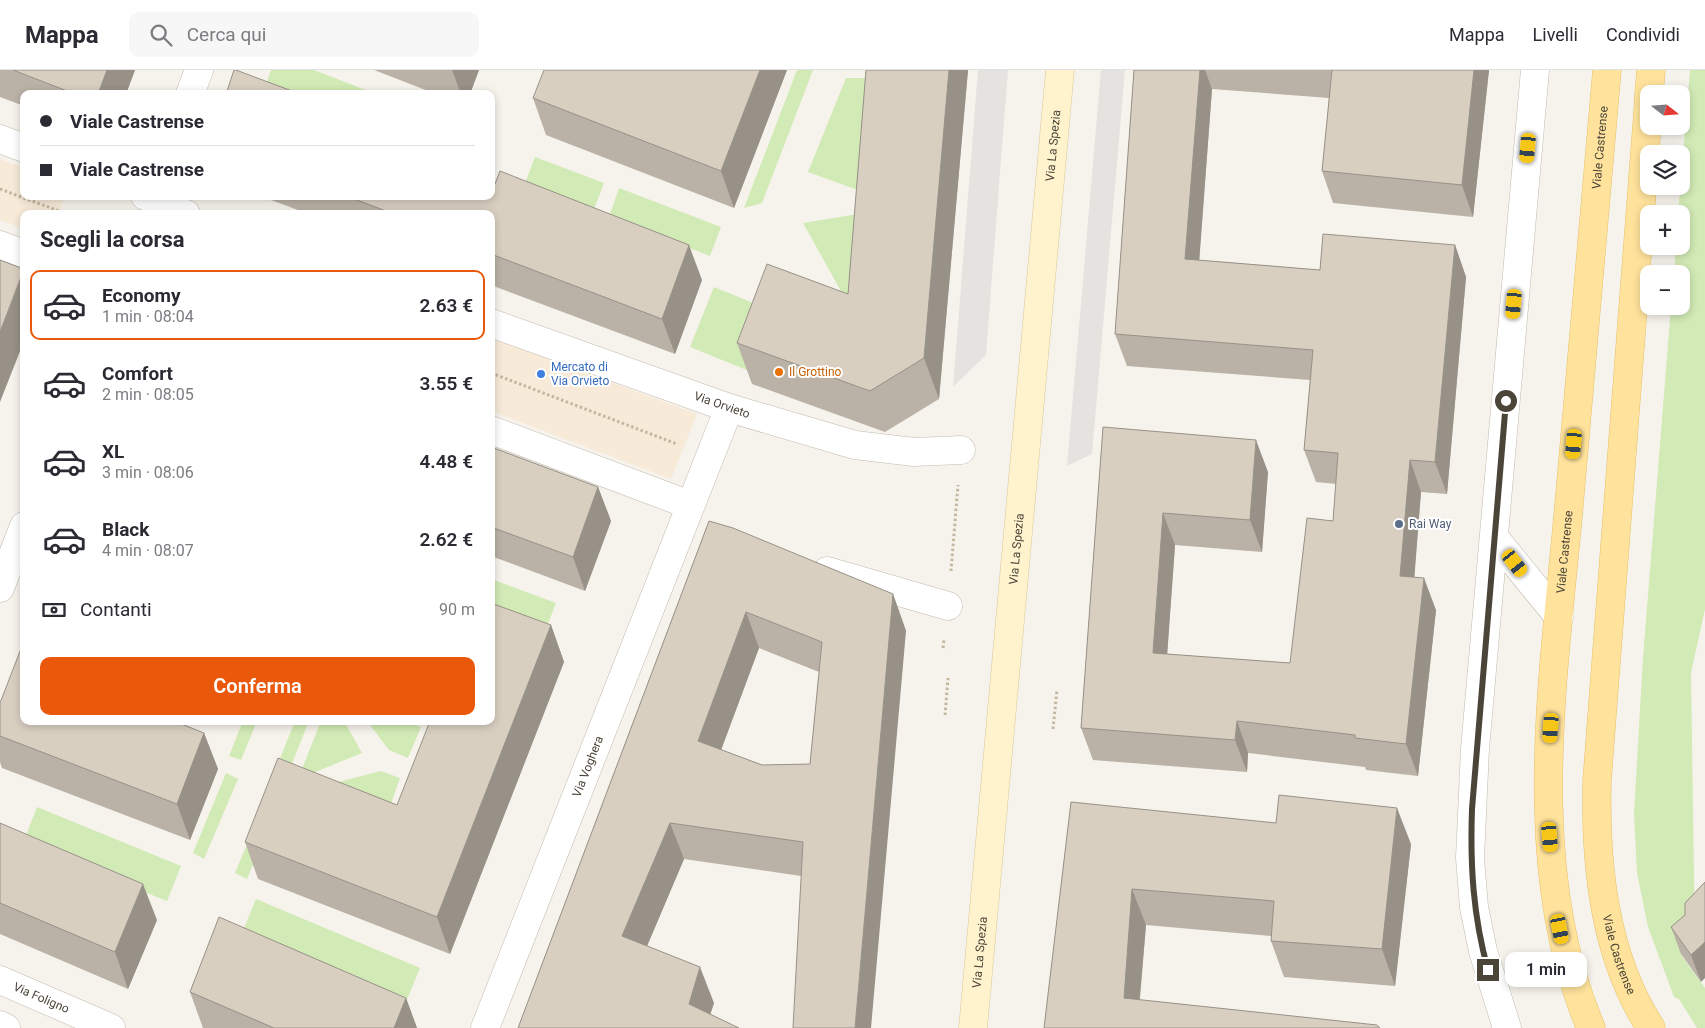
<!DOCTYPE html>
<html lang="it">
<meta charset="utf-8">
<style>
body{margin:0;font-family:Roboto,sans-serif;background:#f7f7f7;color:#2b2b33;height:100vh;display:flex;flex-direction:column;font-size:19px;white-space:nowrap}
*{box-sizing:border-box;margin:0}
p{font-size:16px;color:#7c7c81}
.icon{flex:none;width:28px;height:28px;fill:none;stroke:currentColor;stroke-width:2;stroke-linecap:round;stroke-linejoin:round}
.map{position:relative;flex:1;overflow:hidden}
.sheet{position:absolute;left:20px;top:140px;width:475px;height:515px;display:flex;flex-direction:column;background:#fff;border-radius:10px;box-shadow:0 2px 8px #0003}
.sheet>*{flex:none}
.guide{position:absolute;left:20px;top:20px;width:475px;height:110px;border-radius:10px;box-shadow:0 2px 8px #0003;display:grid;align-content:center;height:110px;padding:0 20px;background:#fff}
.needle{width:32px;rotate:107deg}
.fabs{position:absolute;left:1640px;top:15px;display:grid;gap:10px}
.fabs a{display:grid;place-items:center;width:50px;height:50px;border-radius:10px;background:#fff;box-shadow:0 2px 8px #0003;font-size:25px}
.end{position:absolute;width:22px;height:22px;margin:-11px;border:6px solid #4b4439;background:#fff;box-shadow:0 0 0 2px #fff}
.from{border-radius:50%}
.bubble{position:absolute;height:35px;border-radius:10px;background:#fff;box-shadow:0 2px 8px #0003;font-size:16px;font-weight:600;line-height:35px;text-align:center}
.car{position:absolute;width:15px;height:30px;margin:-15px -8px;border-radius:6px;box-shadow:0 0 4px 1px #0007;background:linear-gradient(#f5c518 24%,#345 0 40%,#f5c518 0 76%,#345 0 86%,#f5c518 0)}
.guide b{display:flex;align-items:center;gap:18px;height:48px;font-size:19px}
.guide b+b{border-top:1px solid #e1e1e2}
.guide i{width:12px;height:12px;background:#2b2b33}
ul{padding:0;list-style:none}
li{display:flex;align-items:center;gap:15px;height:70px;margin:0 10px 8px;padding:0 10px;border:2px solid transparent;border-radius:10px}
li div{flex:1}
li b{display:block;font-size:19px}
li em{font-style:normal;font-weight:600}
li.on{border-color:#ea580c}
li>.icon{width:45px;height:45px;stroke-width:1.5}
h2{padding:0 20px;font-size:22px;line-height:60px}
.pay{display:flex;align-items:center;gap:12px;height:55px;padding:0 20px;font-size:19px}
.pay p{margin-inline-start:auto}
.action{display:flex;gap:10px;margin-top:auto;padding:10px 20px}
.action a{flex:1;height:58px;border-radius:10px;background:#ea580c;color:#fff;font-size:20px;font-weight:600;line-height:58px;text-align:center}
header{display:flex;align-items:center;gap:30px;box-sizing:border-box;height:70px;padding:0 25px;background:#fff;border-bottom:1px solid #e1e1e2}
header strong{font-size:24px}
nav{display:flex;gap:28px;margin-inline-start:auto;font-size:18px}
.search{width:350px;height:45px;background:#f7f7f7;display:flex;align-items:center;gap:12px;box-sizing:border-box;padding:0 18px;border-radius:10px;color:#7c7c81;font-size:19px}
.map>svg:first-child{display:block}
</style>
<header>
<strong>Mappa</strong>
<div class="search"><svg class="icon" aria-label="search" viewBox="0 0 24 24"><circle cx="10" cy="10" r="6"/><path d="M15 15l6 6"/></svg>Cerca qui</div>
<nav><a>Mappa</a><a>Livelli</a><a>Condividi</a></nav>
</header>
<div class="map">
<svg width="1705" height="958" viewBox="0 0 1705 958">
<rect width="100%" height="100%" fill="#f6f3ec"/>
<path fill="#f7ead8" d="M0 89 24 98V126H65L58 144H24V159L0 150Z
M491 268 697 344 671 409 491 341Z"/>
<path fill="#d2eab5" d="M271 0H314L376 24H291L266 14Z
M797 0H813L762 133 744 138Z
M1690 0H1705V539L1691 603 1695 873 1681 885 1705 918V958H1697L1679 929 1674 927 1648 857 1637 803 1634 743 1643 588 1671 236H1681V204H1674L1676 176H1681V144H1678Z
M846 8H876L866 123 808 102Z
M535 87 604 113 593 142 524 116Z
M619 118 721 157 710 186 609 147Z
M864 143 856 248 803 153Z
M714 217 773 241 749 301 690 277Z
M491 509 556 533 542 569 491 550Z
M243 651H257L241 690 229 686Z
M295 651H309L285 711 273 706Z
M321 651H344L362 683 298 709Z
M367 651H407L421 657 408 688 389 680Z
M381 701 400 708 388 742 319 717Z
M226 703 238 709 204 789 193 783Z
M268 724 280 729 247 809 235 803Z
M37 737 181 796 167 831 23 773Z
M256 829 420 898 406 932 242 863Z"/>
<path fill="#e5e3e0" d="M978 0H1008L986 285 953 317Z
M1101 0H1125L1092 384 1067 396Z"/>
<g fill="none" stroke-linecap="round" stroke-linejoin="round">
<g stroke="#c2bbae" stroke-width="29">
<path id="pedestrian" d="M729 338 855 375 914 382 961 380
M827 501 948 536"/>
</g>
<g stroke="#c2bbae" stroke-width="29">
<g id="minor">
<path d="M190 24 199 0"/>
<path d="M0 69 24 78"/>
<path d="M145 126 186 144"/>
<path d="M0 175 24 184"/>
<path d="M491 360 690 435"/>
<path d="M1494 467 1559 547"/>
<path d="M0 518 24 456"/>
<path id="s1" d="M0 910 111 958"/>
<path d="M0 955 6 958"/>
<path id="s2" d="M485 958 729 338 491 253"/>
<path d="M1507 958 1483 881 1474 837 1470 788 1475 679 1535 0"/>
</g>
</g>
<g stroke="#d6c79b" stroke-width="29">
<g id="secondary">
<path id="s3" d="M973 958 1060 0"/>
</g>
</g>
<g stroke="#e6c16a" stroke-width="29">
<g id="primary">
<path d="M1649 24 1651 0"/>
<path id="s4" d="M1649 28 1597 711C1595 795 1604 886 1651 958"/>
<path id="s5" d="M1591 958C1522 796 1554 606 1569 435 1581 290 1594 145 1607 0"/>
</g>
</g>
<path stroke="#c4b79f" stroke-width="3" stroke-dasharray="2.5 2.5" stroke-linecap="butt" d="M0 119 59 141
M491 303 677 374
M951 501 958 415
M943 578 944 570
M945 645 948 608
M1053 659 1057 620"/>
<use href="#pedestrian" stroke="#fff" stroke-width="28"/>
<use href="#minor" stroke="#fff" stroke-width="28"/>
<use href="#secondary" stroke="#fff3cd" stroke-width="28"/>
<use href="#primary" stroke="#ffe39c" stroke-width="28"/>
</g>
<path fill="#bab2a6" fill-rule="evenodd" d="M0 0H135L126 24H24V36L0 27Z
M374 0H479L470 24H436Z
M787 0 734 138 546 65 533 28Z
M866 0H968L939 329 885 362 752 314 737 273 848 224Z
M1134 0H1489L1473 147 1333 133 1322 101 1329 28 1212 19 1199 190 1320 200 1455 175 1466 207 1447 424 1421 422 1414 507 1436 540 1418 706 1366 700 1365 697 1248 683 1247 702 1093 690 1081 658 1103 357 1268 402 1262 482 1175 475 1167 584 1290 593 1333 451 1336 414 1316 412 1304 380 1310 310 1127 296 1115 264Z
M260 126H491L702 210 675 284 491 215V144H309Z
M491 377 598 417 611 451 585 521 491 486Z
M709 451 893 524 906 561 801 806 684 789 647 876 714 933 710 944 518 958ZM759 578 819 602 810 694 762 695 721 680Z
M551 555 564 592 450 884 258 809 245 772 397 735Z
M0 633 24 651 204 663 218 699 190 770 2 698 0 692Z
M1071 732 1411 774 1395 916 1284 907 1271 871V866L1146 855 1140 929 1044 958Z
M0 753 157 850 128 919 0 864Z
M1685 845 1701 912 1681 884 1671 857Z
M190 922 406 928 417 958H203Z"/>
<path fill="#979187" d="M107 0H135L126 24H98Z
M452 0H479L470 24H461Z
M760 0H787L734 138 721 101Z
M949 0H968L939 329 924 288Z
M1200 0H1205L1212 19 1197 221 1185 189Z
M1474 0H1489L1473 147 1462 115Z
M689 175 702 210 675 284 662 249Z
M1455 175 1466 207 1447 424 1435 392Z
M24 200V271L0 332V262Z
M1256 370 1268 402 1262 482 1250 450Z
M1410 390 1421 422 1412 538 1400 506Z
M598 417 611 451 585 521 573 487Z
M1163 443 1175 475 1165 615 1153 583Z
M1424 508 1436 540 1418 706 1406 674Z
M893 524 906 561 871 958H855Z
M746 542 759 578 711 707 698 671Z
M551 555 564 592 450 884 437 847Z
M1237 651 1248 683 1247 702 1235 670Z
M204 663 218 699 190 770 177 734Z
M1397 738 1411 774 1395 916 1382 879Z
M670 753 684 789 636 902 622 866Z
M143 814 157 850 128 919 115 882Z
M1132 819 1146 855 1137 958 1124 928Z
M1705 872V908L1701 912 1691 885Z
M700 897 714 933 706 958 689 934Z
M406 928 417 958H394Z"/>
<path fill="#d8cfc1" stroke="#979187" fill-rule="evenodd" d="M13 0H107L98 24H75Z
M234 0H236L300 24H226Z
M544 0H760L721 101 533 28Z
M866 0H949L924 288 870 321 737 273 767 194 848 224Z
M1134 0H1200L1185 189 1320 200 1323 164 1455 175 1435 392 1410 390 1400 506 1424 508 1406 674 1355 668V665L1237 651 1235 670 1081 658 1103 357 1256 370 1250 450 1163 443 1153 583 1290 593 1307 448 1333 451 1338 383 1304 380 1313 280 1115 264Z
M1332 0H1474L1462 115 1322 101Z
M500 101 689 175 662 249 491 184V144H394L346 126H491V112L495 114Z
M0 190 24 199 0 262Z
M491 377 598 417 573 487 491 457Z
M709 451 733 458 893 524 855 958H793L803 772 670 753 622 866 700 897 689 934 739 958H518ZM746 542 822 572 810 694 762 695 698 671Z
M491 533 551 555 437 847 245 772 278 688 397 735 430 651H491Z
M24 571V651H174L204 663 177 734 0 666V633Z
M1279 725 1397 738 1382 879 1271 871 1274 831 1132 819 1124 928 1377 955 1380 958H1044L1071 732 1276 753Z
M0 753 143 814 115 882 0 833Z
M1705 812V872L1691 885 1671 857 1685 845V833Z
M219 847 406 928 394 958H274L190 922Z"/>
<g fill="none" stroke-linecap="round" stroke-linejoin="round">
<path stroke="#4b4439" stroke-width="6" d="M1488 900C1473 846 1470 795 1472 739L1506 331"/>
</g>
<circle fill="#e8710a" stroke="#fff" stroke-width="2" cx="779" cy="302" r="5"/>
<circle fill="#3f7fe0" stroke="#fff" stroke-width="2" cx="541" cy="304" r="5"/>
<circle fill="#5c6f8a" stroke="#fff" stroke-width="2" cx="1399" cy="454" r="5"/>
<g text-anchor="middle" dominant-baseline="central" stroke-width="4" stroke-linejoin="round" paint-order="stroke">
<g font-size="12" fill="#4b4439" stroke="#fff">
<text stroke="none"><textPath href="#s3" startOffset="886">Via La Spezia</textPath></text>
<text stroke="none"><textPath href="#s5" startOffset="888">Viale Castrense</textPath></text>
<text transform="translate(722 335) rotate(19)">Via Orvieto</text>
<text stroke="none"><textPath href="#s3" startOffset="481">Via La Spezia</textPath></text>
<text stroke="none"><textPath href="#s5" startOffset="482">Viale Castrense</textPath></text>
<text stroke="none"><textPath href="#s2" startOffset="281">Via Voghera</textPath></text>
<text stroke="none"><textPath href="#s3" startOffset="76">Via La Spezia</textPath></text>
<text stroke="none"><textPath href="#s4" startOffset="861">Viale Castrense</textPath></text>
<text stroke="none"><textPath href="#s1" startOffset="45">Via Foligno</textPath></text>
</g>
<g font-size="12" fill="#366cbe" stroke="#fff" text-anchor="start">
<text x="551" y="297">Mercato di<tspan x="551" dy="14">Via Orvieto</tspan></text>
</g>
<g font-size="12" fill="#c56008" stroke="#fff" text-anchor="start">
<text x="789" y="302">Il Grottino</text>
</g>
<g font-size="12" fill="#4e5e75" stroke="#fff" text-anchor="start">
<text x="1409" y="454">Rai Way</text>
</g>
</g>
</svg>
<div class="fabs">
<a><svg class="needle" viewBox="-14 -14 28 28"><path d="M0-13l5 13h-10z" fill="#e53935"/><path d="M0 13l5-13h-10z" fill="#7c7c81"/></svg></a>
<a><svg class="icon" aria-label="layers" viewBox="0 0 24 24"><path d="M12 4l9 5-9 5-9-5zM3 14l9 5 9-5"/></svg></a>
<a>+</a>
<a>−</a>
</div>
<i class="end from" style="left:1506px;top:331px"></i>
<i class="end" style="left:1488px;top:900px"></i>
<div class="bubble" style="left:1505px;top:882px;width:82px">1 min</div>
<i class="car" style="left:1528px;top:78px;rotate:185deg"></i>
<i class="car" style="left:1514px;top:234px;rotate:185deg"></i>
<i class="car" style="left:1574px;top:374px;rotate:185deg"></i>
<i class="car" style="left:1515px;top:493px;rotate:142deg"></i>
<i class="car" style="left:1551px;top:658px;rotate:184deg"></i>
<i class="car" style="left:1550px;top:767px;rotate:175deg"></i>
<i class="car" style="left:1560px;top:859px;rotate:169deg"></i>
<div class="guide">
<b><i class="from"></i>Viale Castrense</b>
<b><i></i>Viale Castrense</b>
</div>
<section class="sheet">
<h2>Scegli la corsa</h2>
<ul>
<li class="on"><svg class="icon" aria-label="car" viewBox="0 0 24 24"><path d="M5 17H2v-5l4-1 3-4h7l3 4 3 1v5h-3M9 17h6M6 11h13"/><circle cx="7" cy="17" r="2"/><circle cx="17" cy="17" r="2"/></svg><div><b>Economy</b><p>1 min · 08:04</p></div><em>2.63 €</em></li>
<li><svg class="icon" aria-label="car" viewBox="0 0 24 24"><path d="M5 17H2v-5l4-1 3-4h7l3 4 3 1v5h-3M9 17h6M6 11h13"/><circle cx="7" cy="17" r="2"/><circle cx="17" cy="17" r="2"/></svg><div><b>Comfort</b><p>2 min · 08:05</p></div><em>3.55 €</em></li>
<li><svg class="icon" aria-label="car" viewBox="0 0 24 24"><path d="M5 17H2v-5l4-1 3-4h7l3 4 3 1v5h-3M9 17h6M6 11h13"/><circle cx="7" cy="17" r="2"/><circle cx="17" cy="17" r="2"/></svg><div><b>XL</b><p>3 min · 08:06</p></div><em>4.48 €</em></li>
<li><svg class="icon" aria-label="car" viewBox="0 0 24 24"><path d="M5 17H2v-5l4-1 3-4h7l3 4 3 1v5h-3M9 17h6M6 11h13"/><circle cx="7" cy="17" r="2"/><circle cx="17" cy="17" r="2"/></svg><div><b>Black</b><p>4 min · 08:07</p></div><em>2.62 €</em></li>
</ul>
<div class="pay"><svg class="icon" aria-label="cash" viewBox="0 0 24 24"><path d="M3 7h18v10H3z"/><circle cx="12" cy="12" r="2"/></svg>Contanti<p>90 m</p></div>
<div class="action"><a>Conferma</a></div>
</section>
</div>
